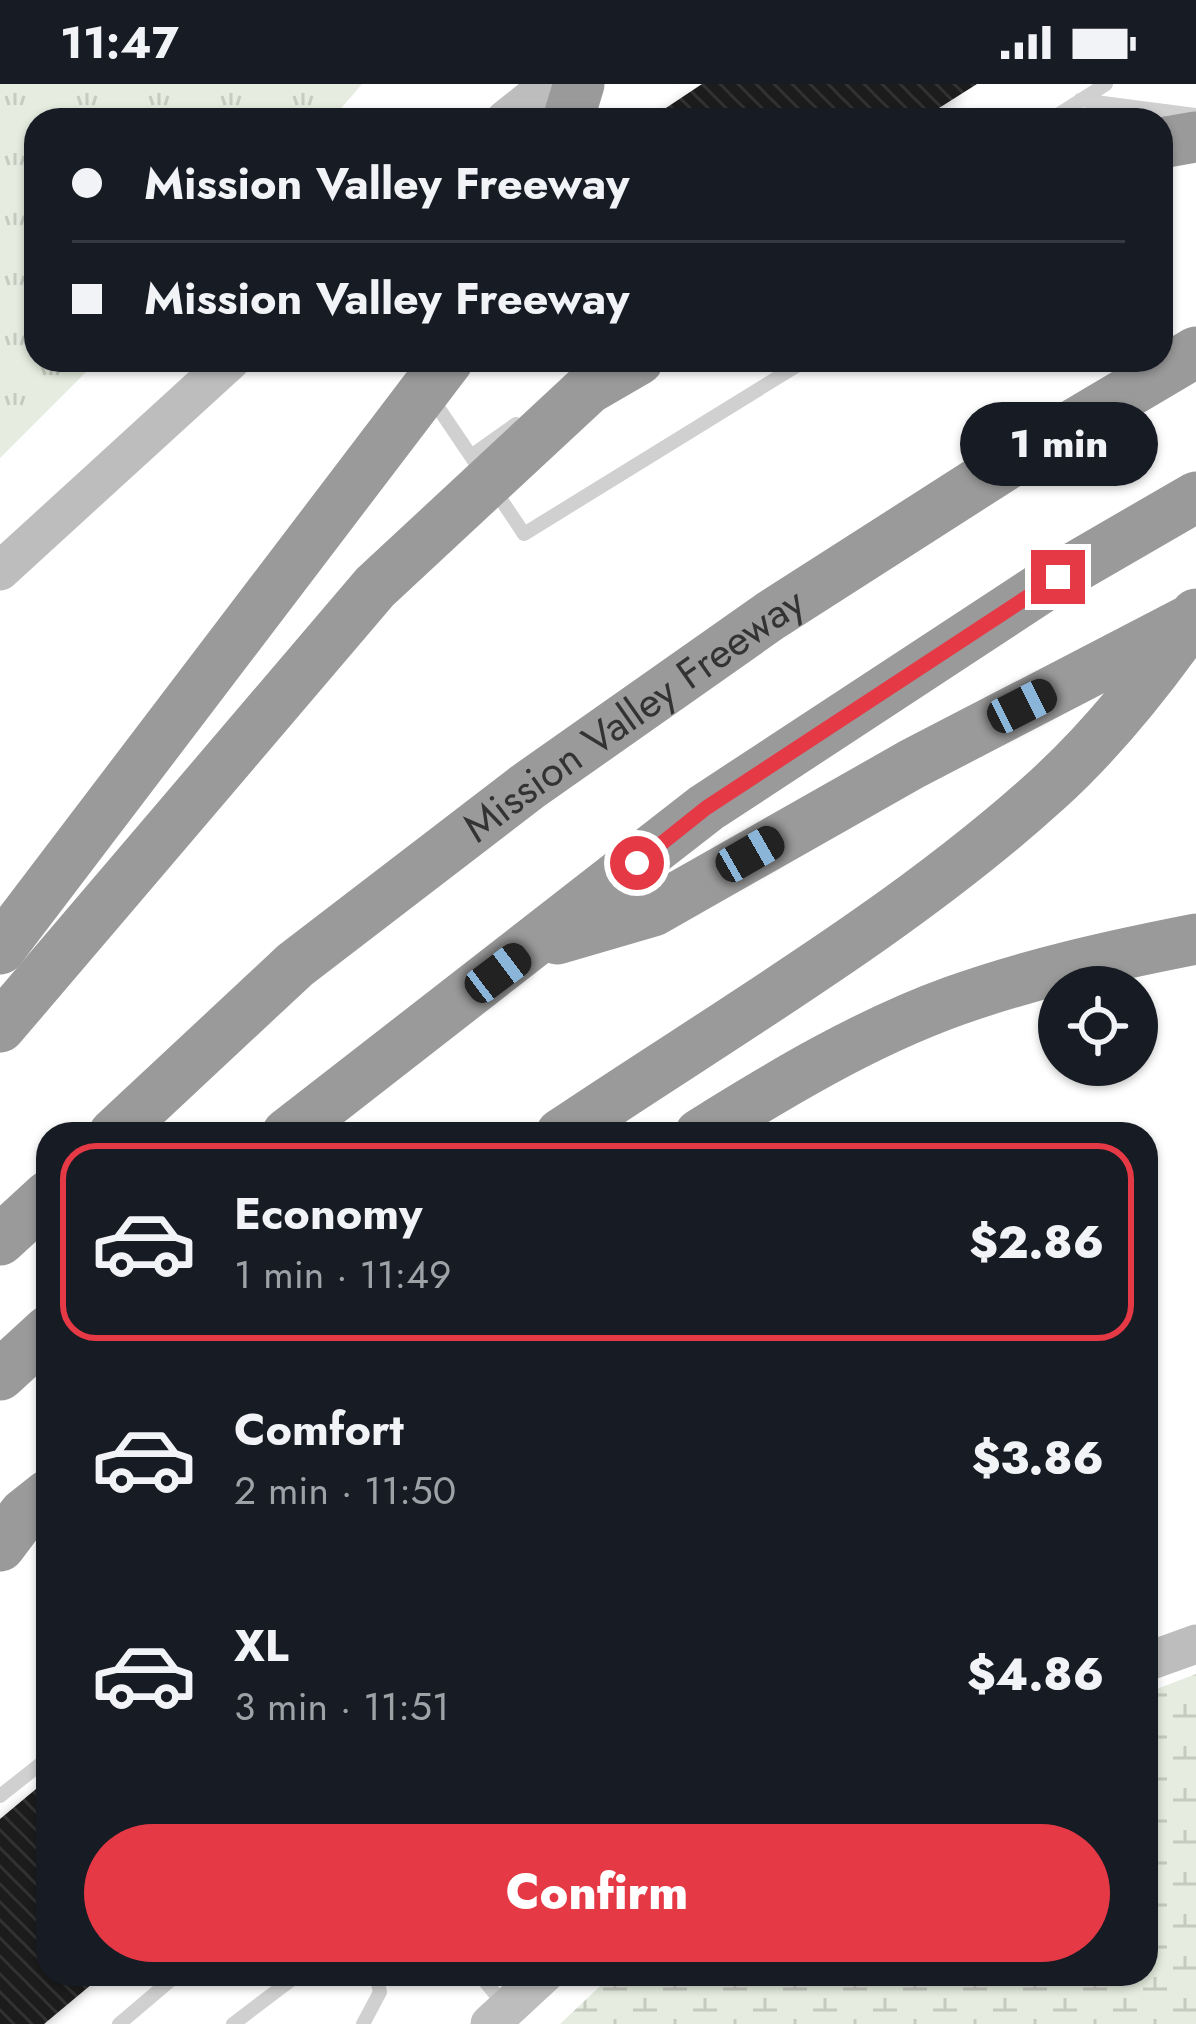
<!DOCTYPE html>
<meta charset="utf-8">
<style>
body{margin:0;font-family:Jost,sans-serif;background:#242831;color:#f1f3f6;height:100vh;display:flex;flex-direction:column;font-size:45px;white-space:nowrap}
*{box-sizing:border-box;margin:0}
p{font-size:39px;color:#9ea1a6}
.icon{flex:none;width:66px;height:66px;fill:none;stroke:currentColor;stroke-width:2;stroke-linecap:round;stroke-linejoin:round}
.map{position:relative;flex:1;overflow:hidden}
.drawer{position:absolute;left:36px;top:1038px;width:1122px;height:864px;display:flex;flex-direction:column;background:#171b24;border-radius:36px;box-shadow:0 3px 9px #0004}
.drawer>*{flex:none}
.top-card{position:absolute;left:24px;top:24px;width:1149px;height:264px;border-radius:36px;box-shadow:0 3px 9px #0004;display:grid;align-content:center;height:264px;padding:0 48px;background:#171b24}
.tools{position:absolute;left:1038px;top:882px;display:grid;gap:24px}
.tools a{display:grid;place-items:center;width:120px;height:120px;border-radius:50%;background:#171b24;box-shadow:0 3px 9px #0004;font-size:60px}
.end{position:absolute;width:54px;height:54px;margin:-27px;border:15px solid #e63946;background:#fff;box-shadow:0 0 0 6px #fff}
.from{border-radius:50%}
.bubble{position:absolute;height:84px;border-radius:42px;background:#171b24;box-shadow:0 3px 9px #0004;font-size:39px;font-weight:800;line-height:84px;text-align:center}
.car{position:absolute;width:36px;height:72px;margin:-36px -18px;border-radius:15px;box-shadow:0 0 9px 3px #0007;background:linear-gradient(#222 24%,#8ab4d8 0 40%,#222 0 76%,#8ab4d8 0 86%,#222 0)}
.top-card b{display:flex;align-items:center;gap:42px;height:114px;font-size:45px}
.top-card b+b{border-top:3px solid #363941}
.top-card i{width:30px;height:30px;background:#f1f3f6}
ul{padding:21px 0 0;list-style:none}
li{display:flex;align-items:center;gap:36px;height:198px;margin:0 24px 18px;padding:0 24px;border:6px solid transparent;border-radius:36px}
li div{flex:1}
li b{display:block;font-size:45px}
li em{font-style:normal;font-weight:800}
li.current{border-color:#e63946}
li>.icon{width:108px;height:108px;stroke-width:1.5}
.primary-button{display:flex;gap:24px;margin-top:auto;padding:24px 48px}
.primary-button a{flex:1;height:138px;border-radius:72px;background:#e63946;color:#fff;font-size:48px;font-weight:800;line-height:138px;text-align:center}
.status{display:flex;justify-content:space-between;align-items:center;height:84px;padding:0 60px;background:#171b24;direction:ltr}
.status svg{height:33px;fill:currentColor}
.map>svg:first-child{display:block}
</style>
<div class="status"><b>11:47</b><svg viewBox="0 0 49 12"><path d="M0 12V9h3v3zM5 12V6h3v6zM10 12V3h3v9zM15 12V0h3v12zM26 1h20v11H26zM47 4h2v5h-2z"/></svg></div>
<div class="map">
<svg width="1196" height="1940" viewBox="0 0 1196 1940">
<defs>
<pattern id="grass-tufts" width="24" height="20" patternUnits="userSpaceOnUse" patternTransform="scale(3)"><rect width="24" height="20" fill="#e6ecdf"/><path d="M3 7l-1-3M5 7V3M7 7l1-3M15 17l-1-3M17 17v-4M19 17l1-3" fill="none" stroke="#c6cbc0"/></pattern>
<pattern id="wetland-marsh" width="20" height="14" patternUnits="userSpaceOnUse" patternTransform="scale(3)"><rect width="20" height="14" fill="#e6ecdf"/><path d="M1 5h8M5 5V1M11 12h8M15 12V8" fill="none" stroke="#c6cbc0"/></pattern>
<pattern id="building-back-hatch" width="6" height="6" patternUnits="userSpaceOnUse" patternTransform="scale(3)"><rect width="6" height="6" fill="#1a1a1a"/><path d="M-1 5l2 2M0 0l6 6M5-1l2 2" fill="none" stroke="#333"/></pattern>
<filter id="shadow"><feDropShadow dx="-11" dy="11" stdDeviation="6" flood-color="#0004"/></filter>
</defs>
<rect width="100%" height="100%" fill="#fff"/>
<path fill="url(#grass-tufts)" d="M0 0H362L331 36H36V276H98L0 374Z"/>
<path fill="url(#wetland-marsh)" d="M1196 1590V1940H560L613 1890H1146V1609Z"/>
<path fill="url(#building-back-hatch)" filter="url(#shadow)" d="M702 0H977L920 36H648Z
M48 1695V1890H104L44 1940H0V1735Z"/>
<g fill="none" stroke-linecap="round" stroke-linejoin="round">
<path stroke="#d0d0d0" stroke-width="14" d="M1080 16 1196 31
M1050 36 1106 0
M433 316 481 387
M471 372 516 340
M494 405 524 450 806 276
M0 1712 48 1674
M479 1890 506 1923
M119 1940 178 1890
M233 1940 299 1890
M363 1940 380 1908 376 1890"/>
<path stroke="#bdbdbd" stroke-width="39" d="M505 36 550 0
M0 487 231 276
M1146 1578 1196 1560
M490 1940 544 1890"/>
<g stroke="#9a9a9a" stroke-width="51">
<path d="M568 36 579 0"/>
<path d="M1161 59 1196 53"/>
<path d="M557 855 653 827 912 680 1186 538"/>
<path d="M0 865 448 276"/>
<path d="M0 943 375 503 588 305 638 276"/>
<path id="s1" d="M114 1050 295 881 527 703 770 532 1012 377 1196 268"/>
<path d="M287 1050 706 724 1058 493 1196 413"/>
<path d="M561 1050C723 941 904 836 1048 705 1104 654 1153 592 1196 530"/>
<path d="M700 1050C780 1000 865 949 954 917 1033 889 1114 871 1196 855"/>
<path d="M0 1156 48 1112"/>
<path d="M0 1291 48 1247"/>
<path d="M0 1462 24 1430 48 1411"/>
</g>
</g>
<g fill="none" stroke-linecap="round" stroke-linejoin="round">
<path stroke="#e63946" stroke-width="15" d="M637 779 706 724 1058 493"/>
</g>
<g text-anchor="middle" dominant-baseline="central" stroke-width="12" stroke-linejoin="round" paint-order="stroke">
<g font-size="42" fill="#333" stroke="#fff">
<text stroke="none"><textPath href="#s1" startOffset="669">Mission Valley Freeway</textPath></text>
</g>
</g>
</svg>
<div class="tools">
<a><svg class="icon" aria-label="locate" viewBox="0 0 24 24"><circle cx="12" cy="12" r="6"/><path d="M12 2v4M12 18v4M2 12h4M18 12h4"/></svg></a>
</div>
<i class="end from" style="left:637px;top:779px"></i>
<i class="end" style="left:1058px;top:493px"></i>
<div class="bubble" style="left:960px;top:318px;width:198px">1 min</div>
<i class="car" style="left:1022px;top:622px;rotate:63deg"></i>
<i class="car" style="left:750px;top:770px;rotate:60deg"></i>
<i class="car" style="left:498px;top:889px;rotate:53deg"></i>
<div class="top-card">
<b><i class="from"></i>Mission Valley Freeway</b>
<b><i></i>Mission Valley Freeway</b>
</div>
<section class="drawer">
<ul>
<li class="current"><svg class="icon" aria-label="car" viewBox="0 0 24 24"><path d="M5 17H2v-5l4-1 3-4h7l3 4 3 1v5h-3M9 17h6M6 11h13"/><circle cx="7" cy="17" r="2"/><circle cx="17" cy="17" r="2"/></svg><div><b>Economy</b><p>1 min · 11:49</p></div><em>$2.86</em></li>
<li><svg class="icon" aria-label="car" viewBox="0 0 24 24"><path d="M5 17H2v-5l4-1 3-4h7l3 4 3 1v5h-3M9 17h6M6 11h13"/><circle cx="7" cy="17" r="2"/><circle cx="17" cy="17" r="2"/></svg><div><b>Comfort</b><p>2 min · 11:50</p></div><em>$3.86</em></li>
<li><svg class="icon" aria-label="car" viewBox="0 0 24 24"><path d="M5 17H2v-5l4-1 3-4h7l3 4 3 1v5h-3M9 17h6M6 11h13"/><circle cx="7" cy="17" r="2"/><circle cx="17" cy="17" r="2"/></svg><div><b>XL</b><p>3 min · 11:51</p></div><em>$4.86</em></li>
</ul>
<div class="primary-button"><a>Confirm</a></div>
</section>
</div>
